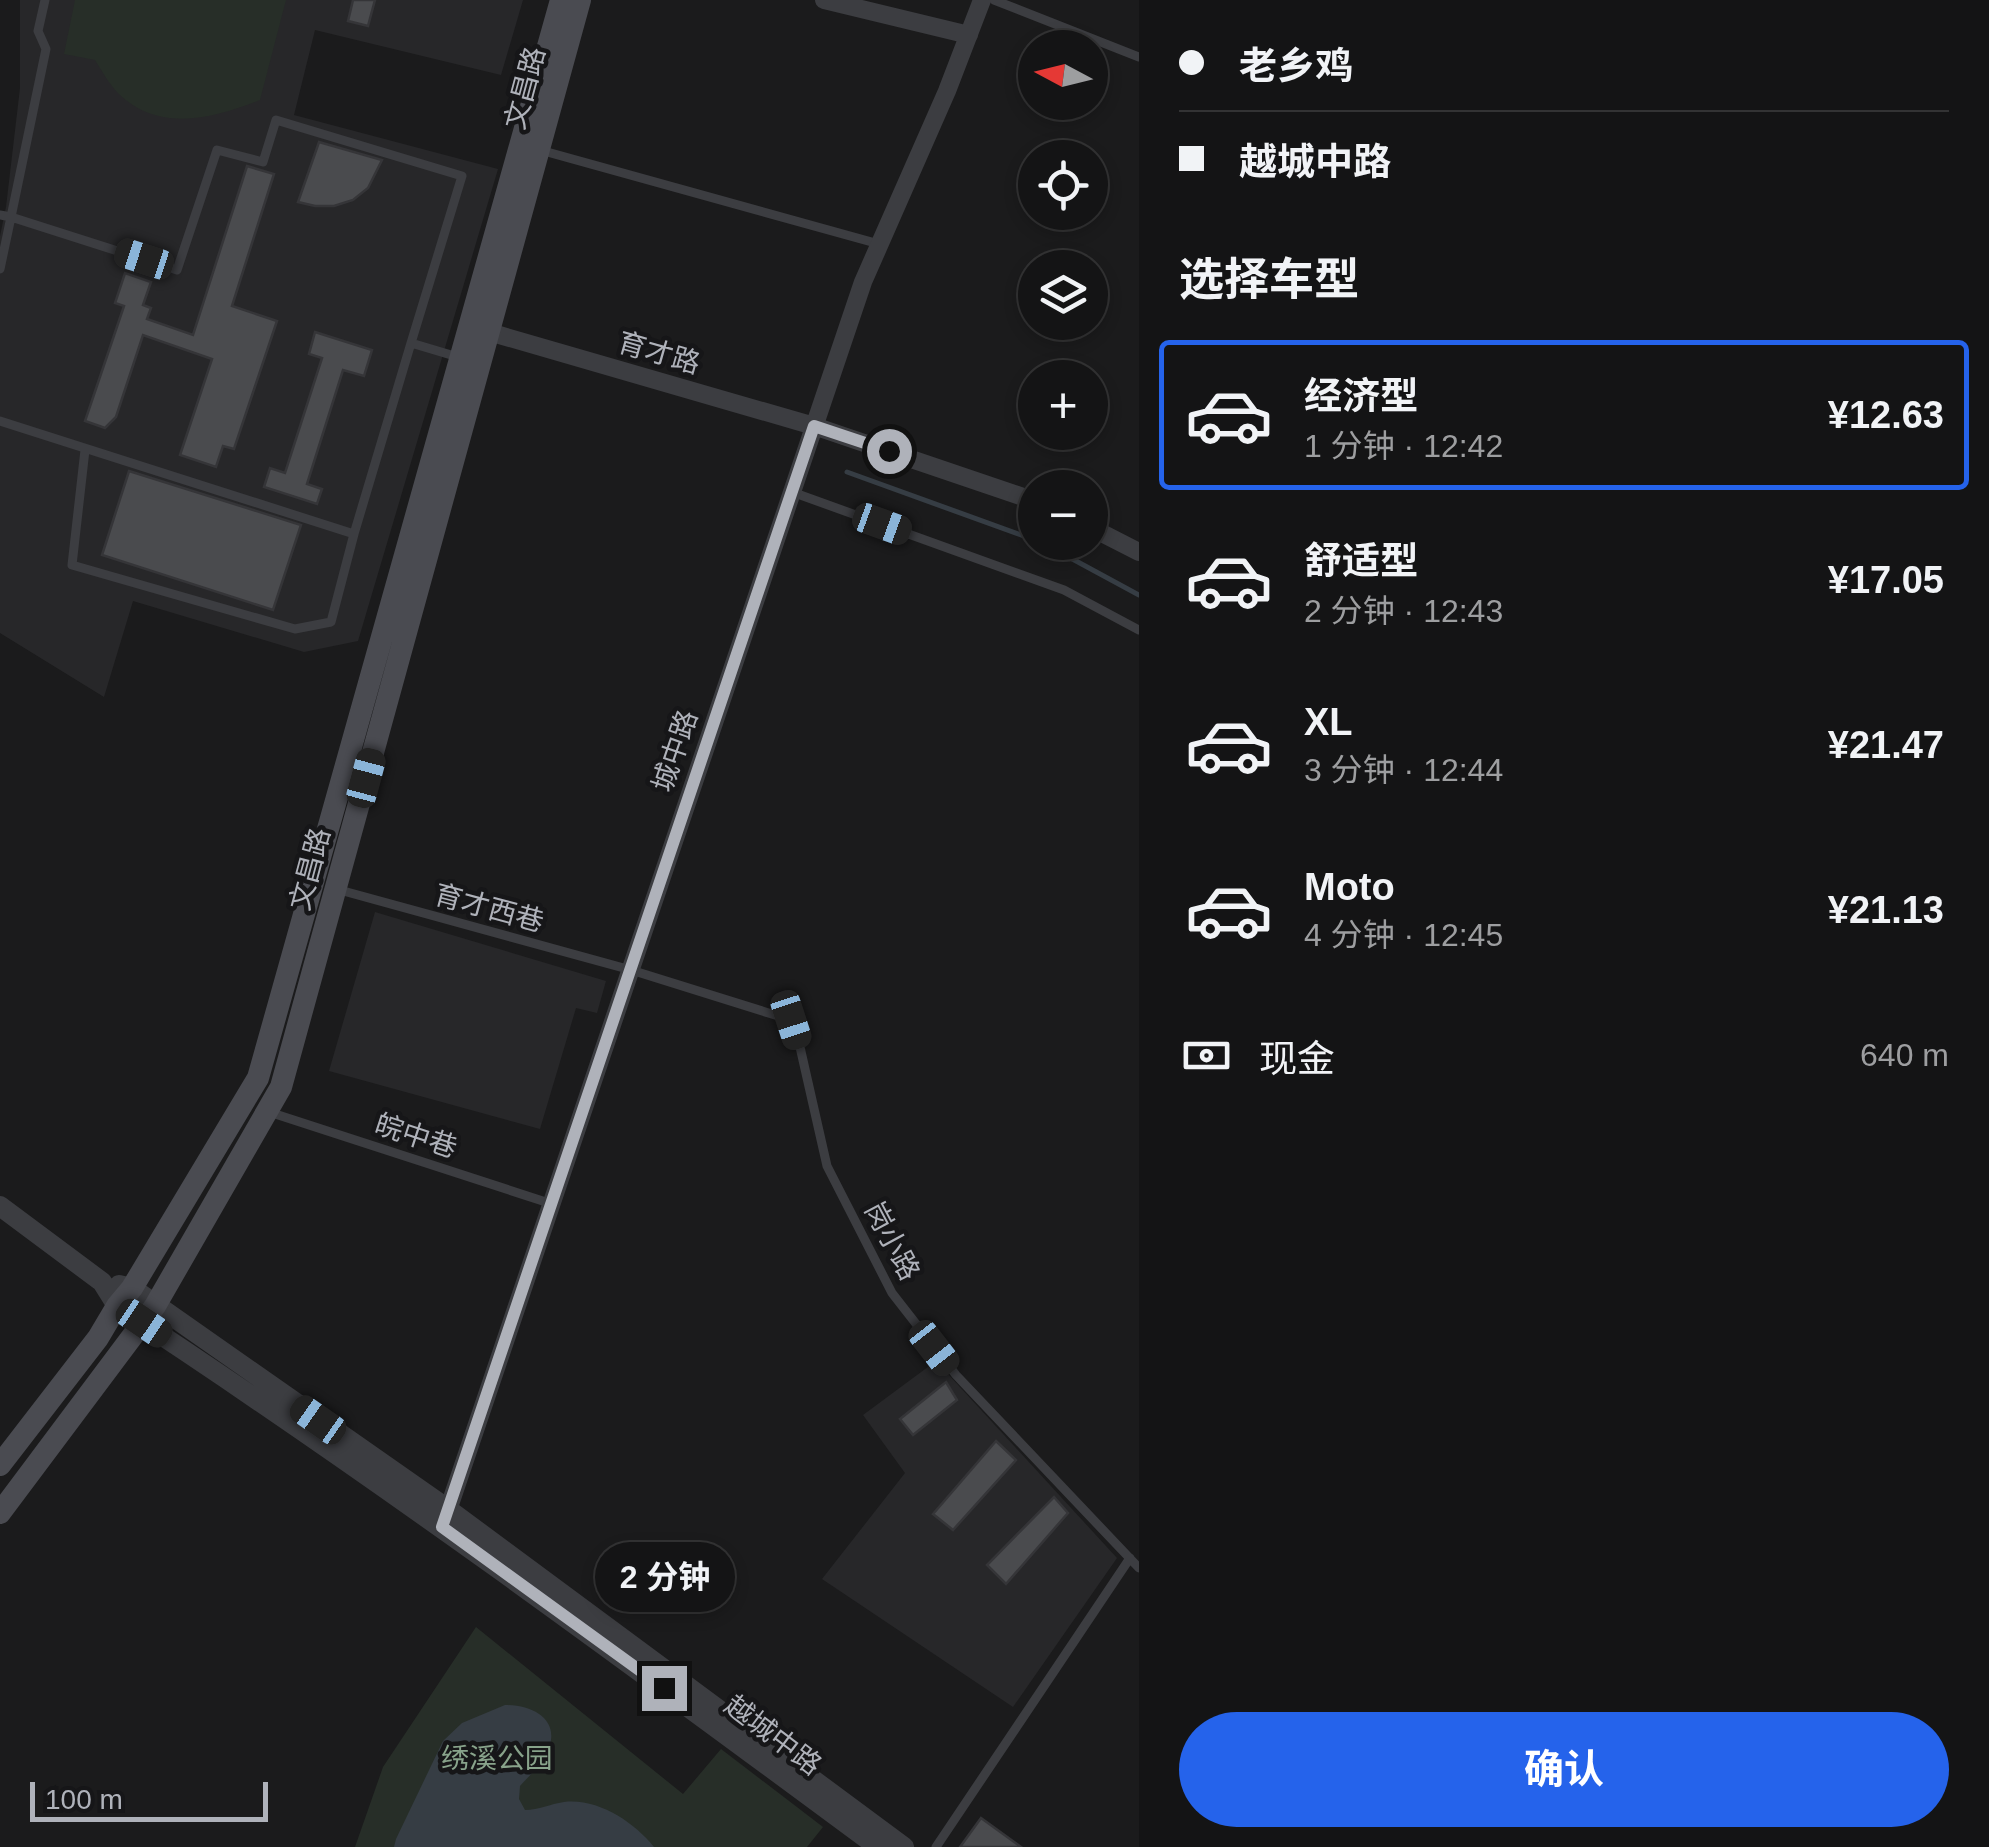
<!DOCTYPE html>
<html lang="zh">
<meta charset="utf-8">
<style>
body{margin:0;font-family:Helvetica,"Noto Sans SC",sans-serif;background:#1d1d1e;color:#f1f3f6;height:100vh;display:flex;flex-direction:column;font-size:38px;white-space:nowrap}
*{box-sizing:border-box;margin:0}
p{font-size:32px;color:#9d9ea0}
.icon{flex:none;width:55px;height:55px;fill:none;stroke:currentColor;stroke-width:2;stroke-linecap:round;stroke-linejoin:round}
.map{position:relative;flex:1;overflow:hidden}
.panel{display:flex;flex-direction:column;background:#141415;width:850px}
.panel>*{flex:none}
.hud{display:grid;align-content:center;height:220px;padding:0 40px;background:#141415}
.needle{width:65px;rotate:277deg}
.tools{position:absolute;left:1018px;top:30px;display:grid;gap:20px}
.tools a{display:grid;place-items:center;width:90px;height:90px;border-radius:50%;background:#141415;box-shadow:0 5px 15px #0003,0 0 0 2px #333334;font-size:50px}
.scale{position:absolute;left:30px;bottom:25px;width:238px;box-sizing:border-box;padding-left:10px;border:5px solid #afb2ba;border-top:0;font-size:28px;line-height:35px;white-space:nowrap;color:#afb2ba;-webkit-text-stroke:8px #161618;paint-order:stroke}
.end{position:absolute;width:45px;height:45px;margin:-22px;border:12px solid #afb2ba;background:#111;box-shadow:0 0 0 5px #111}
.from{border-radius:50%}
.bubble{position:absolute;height:70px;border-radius:35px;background:#141415;box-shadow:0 5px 15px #0003,0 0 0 2px #333334;font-size:32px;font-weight:700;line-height:70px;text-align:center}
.car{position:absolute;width:30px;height:60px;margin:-30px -15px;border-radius:12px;box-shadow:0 0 8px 2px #0007;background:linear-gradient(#222 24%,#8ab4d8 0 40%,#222 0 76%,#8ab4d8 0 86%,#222 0)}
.hud b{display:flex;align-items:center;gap:35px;height:95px;font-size:38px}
.hud b+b{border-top:2px solid #333334}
.hud i{width:25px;height:25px;background:#f1f3f6}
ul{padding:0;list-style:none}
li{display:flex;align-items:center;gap:30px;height:150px;margin:0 20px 15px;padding:0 20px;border:5px solid transparent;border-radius:10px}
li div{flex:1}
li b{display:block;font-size:38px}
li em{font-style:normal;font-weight:700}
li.current{border-color:#2563eb}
li>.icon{width:90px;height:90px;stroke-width:1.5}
h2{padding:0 40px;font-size:45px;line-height:120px}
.pay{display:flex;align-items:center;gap:25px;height:110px;padding:0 40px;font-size:38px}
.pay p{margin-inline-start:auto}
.cta{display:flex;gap:20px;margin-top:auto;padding:20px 40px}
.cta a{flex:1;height:115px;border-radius:60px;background:#2563eb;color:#fff;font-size:40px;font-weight:700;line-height:115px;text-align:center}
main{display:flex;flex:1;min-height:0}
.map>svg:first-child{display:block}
</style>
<main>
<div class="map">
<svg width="1139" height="1847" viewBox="0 0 1139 1847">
<rect width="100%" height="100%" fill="#1b1b1c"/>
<path fill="#272729" d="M20 0H523L501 75 315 30 294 115 498 169 358 641 304 652 133 601 104 697 0 633V236L6 207 20 88Z
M375 912 606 981 597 1013 576 1008 540 1129 329 1071Z
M936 1361 1117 1558 1013 1707 822 1579 905 1473 863 1415Z"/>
<path fill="#272e28" d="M75 0H286L260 100C213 119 158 133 118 93 109 84 102 71 95 60L64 54Z
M476 1627 683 1794 721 1749 823 1827 807 1847H355L383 1767Z"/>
<path fill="#363d44" d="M505 1705C540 1705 566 1726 542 1761 536 1770 527 1778 520 1786L519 1799 525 1810C539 1810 550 1804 564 1802 598 1798 634 1822 654 1847H394L396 1839 443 1741 462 1723Z"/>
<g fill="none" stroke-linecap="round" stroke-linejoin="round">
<path stroke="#363d44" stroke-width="5" d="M847 472 1035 540
M1041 542 1139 595"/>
</g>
<path fill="#4a4b4e" stroke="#353538" stroke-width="2.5" d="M353 0H375L368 26 348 21Z
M319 142 382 160 368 188 353 200 334 206H315L298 202Z
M247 166 274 174 232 306 277 321 234 449 223 446 216 467 180 455 212 359 143 335 116 417 105 428 85 421 124 306 115 303 125 273 151 282 143 305 151 308 147 319 193 335Z
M315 332 372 350 364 376 343 370 307 484 322 489 317 504 264 487 270 468 285 473 322 358 309 354Z
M129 471 301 525 273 610 102 555Z
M946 1382 957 1400 913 1435 900 1419Z
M996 1441 1016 1460 953 1530 933 1514Z
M1054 1497 1068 1513 1006 1584 987 1565Z
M981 1818 1021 1847H960Z"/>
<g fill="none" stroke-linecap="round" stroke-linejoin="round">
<path stroke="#3c3d41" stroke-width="9" d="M994 0 1139 57
M540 150 879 244
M0 215 11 217 46 49 38 31 45 0
M0 269 11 217 177 270 217 150 263 162 276 120 462 176 411 343 458 357
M0 421 354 534 411 343
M85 450 72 565 295 629 331 622 354 534
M792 492 1064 590 1139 630
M336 889 631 970 791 1020 800 1047 827 1166 892 1293 956 1375 1139 1568
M269 1112 552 1204
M936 1847 1130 1558"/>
<path stroke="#3c3d41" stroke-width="18" d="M824 0 969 35
M489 332 814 426 1035 501
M1090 527 1139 552
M444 1522 863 282 947 91 982 0"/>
<path stroke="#3c3d41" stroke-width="20" d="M0 1206 102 1282 117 1306C378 1477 628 1662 878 1847
M119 1285 132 1288 449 1510 904 1847"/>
<path stroke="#4a4b51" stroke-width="22" d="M0 1465 98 1338 117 1306 132 1288 258 1078 561 0
M0 1513 155 1306 281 1087 580 0"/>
</g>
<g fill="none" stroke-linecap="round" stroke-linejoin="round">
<path stroke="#afb2ba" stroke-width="12" d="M664 1688 442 1527 814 426 889 451"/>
</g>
<g text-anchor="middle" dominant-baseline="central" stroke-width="9" stroke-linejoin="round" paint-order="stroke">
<g font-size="28" fill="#afb2ba" stroke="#161618">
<text transform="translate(525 88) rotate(-75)">文昌路</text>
<text transform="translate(659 353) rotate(16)">育才路</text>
<text transform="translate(675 751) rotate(-71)">城中路</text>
<text transform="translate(310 869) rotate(-75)">文昌路</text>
<text transform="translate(489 908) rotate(15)">育才西巷</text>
<text transform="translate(416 1136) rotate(18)">皖中巷</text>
<text transform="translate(892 1241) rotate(62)">岗小路</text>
<text transform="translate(773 1735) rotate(37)">越城中路</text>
</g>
<g font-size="28" fill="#88a38b" stroke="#161618">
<text x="497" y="1758">绣溪公园</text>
</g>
</g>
</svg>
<div class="tools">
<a><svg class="needle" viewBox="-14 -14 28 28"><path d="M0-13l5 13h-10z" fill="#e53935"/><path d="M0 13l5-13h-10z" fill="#9d9ea0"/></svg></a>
<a><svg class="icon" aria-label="locate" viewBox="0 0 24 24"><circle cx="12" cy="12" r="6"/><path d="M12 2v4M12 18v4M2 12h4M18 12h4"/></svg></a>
<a><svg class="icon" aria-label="layers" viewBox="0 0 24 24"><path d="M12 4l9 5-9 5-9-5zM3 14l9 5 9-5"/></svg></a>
<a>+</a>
<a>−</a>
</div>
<div class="scale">100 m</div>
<i class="end from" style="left:889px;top:451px"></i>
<i class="end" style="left:664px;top:1688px"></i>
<div class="bubble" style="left:595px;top:1542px;width:140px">2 分钟</div>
<i class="car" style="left:144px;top:259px;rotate:288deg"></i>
<i class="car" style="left:882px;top:524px;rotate:110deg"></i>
<i class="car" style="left:366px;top:778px;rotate:15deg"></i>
<i class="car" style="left:791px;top:1020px;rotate:162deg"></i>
<i class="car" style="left:144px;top:1323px;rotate:124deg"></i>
<i class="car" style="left:934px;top:1348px;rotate:142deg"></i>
<i class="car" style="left:318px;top:1420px;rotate:305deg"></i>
</div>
<section class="panel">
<div class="hud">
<b><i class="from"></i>老乡鸡</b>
<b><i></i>越城中路</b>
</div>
<h2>选择车型</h2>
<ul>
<li class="current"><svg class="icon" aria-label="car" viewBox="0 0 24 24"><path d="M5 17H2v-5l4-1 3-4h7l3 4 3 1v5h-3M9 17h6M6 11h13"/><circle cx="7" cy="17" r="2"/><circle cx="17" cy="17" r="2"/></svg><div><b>经济型</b><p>1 分钟 · 12:42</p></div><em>¥12.63</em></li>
<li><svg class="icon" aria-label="car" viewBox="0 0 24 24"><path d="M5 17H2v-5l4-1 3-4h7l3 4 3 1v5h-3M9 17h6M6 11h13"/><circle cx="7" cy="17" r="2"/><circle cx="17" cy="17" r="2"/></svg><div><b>舒适型</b><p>2 分钟 · 12:43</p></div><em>¥17.05</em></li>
<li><svg class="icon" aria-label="car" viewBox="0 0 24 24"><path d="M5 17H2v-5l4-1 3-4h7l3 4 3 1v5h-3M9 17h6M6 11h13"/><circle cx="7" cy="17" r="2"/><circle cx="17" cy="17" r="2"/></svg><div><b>XL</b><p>3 分钟 · 12:44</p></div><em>¥21.47</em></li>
<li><svg class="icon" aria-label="car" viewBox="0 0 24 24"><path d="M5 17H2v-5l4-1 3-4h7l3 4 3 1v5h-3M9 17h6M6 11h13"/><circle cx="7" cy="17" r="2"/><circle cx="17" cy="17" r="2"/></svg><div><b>Moto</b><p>4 分钟 · 12:45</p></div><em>¥21.13</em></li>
</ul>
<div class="pay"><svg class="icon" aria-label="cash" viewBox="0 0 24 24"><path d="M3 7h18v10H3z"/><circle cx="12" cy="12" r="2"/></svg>现金<p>640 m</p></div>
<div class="cta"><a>确认</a></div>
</section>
</main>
